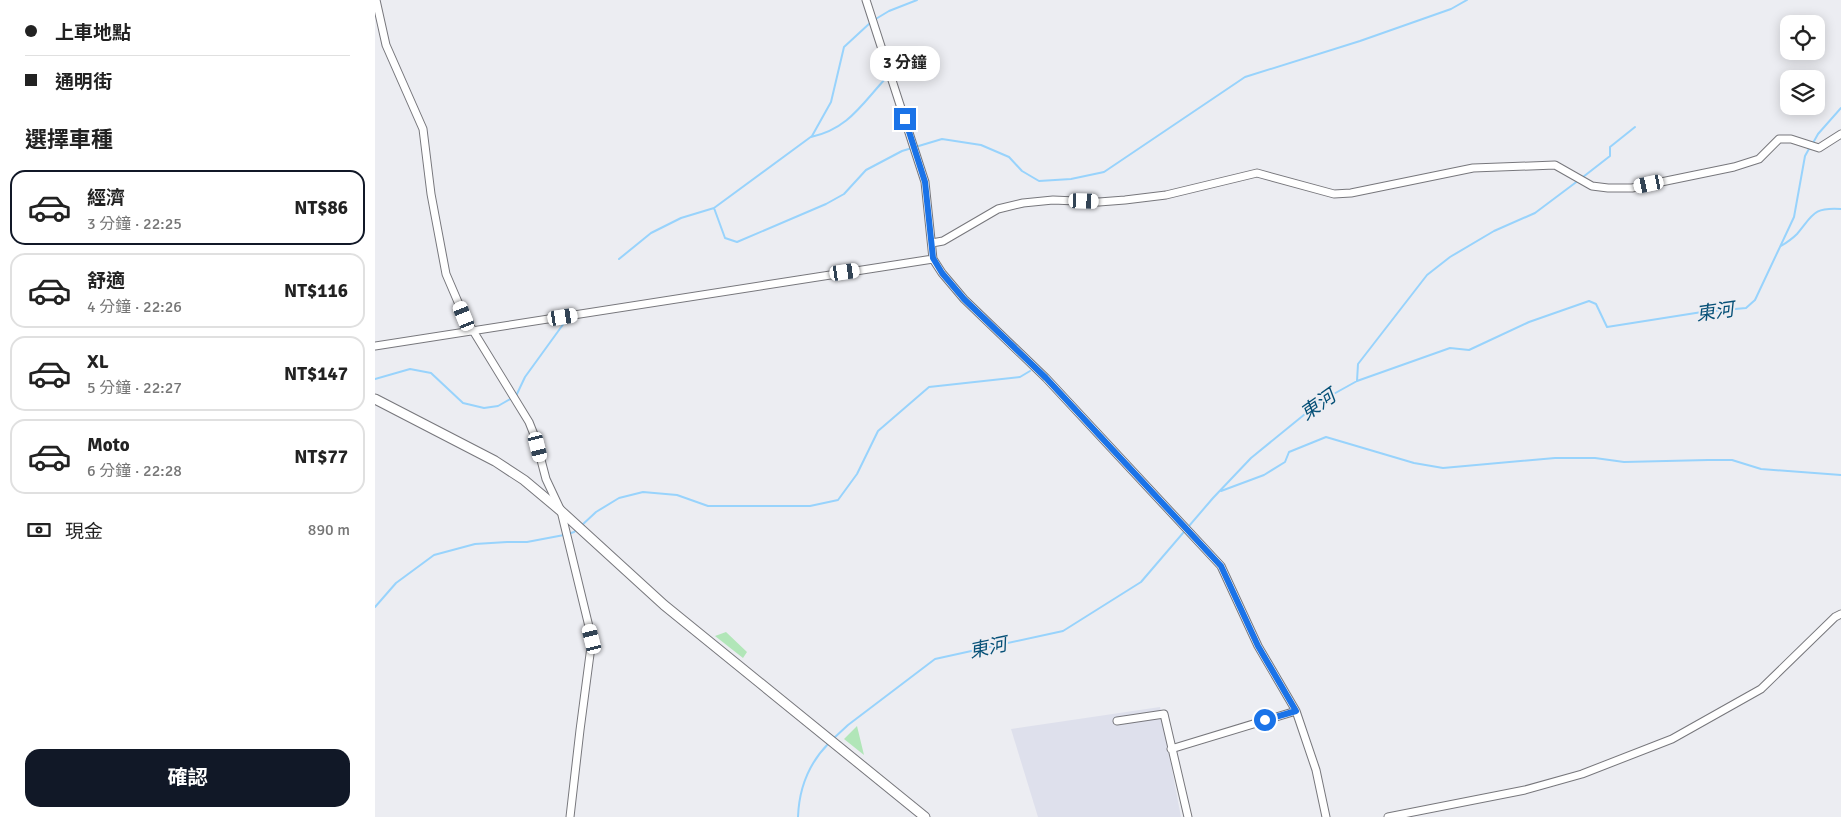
<!DOCTYPE html>
<html lang="zh-TW">
<meta charset="utf-8">
<style>
body{margin:0;font-family:Signika,"Noto Sans TC",sans-serif;background:#f6f6f6;color:#222;height:100vh;display:flex;flex-direction:column;font-size:19px;white-space:nowrap}
*{box-sizing:border-box;margin:0}
p{font-size:16px;color:#767676}
.icon{flex:none;width:28px;height:28px;fill:none;stroke:currentColor;stroke-width:2;stroke-linecap:round;stroke-linejoin:round}
.map{position:relative;flex:1;overflow:hidden}
.details{display:flex;flex-direction:column;background:#fff;width:375px}
.details>*{flex:none}
.guide{display:grid;align-content:center;height:110px;padding:0 25px;background:#fff}
.fabs{position:absolute;left:1405px;top:15px;display:grid;gap:10px}
.fabs a{display:grid;place-items:center;width:45px;height:45px;border-radius:10px;background:#fff;box-shadow:0 2px 12px #0003;font-size:25px}
.end{position:absolute;width:22px;height:22px;margin:-11px;border:6px solid #1a73e8;background:#fff;box-shadow:0 0 0 2px #fff}
.from{border-radius:50%}
.bubble{position:absolute;height:35px;border-radius:15px;background:#fff;box-shadow:0 2px 12px #0003;font-size:16px;font-weight:700;line-height:35px;text-align:center}
.car{position:absolute;width:15px;height:30px;margin:-15px -8px;border-radius:6px;box-shadow:0 0 4px 1px #0007;background:linear-gradient(#fff 24%,#345 0 40%,#fff 0 76%,#345 0 86%,#fff 0)}
.guide b{display:flex;align-items:center;gap:18px;height:48px;font-size:19px}
.guide b+b{border-top:1px solid #e0e0e0}
.guide i{width:12px;height:12px;background:#222}
ul{padding:0;list-style:none}
li{display:flex;align-items:center;gap:15px;height:75px;margin:0 10px 8px;padding:0 15px;border:2px solid #e0e0e0;border-radius:15px}
li div{flex:1}
li b{display:block;font-size:19px}
li em{font-style:normal;font-weight:700}
li.current{border-color:#111827}
li>.icon{width:45px;height:45px;stroke-width:1.5}
h2{padding:0 25px;font-size:22px;line-height:60px}
.pay{display:flex;align-items:center;gap:12px;height:55px;padding:0 25px;font-size:19px}
.pay p{margin-inline-start:auto}
.button{display:flex;gap:10px;margin-top:auto;padding:10px 25px}
.button a{flex:1;height:58px;border-radius:15px;background:#111827;color:#fff;font-size:20px;font-weight:700;line-height:58px;text-align:center}
main{display:flex;flex:1;min-height:0}
.map>svg:first-child{display:block}
</style>
<main>
<section class="details">
<div class="guide">
<b><i class="from"></i>上車地點</b>
<b><i></i>通明街</b>
</div>
<h2>選擇車種</h2>
<ul>
<li class="current"><svg class="icon" aria-label="car" viewBox="0 0 24 24"><path d="M5 17H2v-5l4-1 3-4h7l3 4 3 1v5h-3M9 17h6M6 11h13"/><circle cx="7" cy="17" r="2"/><circle cx="17" cy="17" r="2"/></svg><div><b>經濟</b><p>3 分鐘 · 22:25</p></div><em>NT$86</em></li>
<li><svg class="icon" aria-label="car" viewBox="0 0 24 24"><path d="M5 17H2v-5l4-1 3-4h7l3 4 3 1v5h-3M9 17h6M6 11h13"/><circle cx="7" cy="17" r="2"/><circle cx="17" cy="17" r="2"/></svg><div><b>舒適</b><p>4 分鐘 · 22:26</p></div><em>NT$116</em></li>
<li><svg class="icon" aria-label="car" viewBox="0 0 24 24"><path d="M5 17H2v-5l4-1 3-4h7l3 4 3 1v5h-3M9 17h6M6 11h13"/><circle cx="7" cy="17" r="2"/><circle cx="17" cy="17" r="2"/></svg><div><b>XL</b><p>5 分鐘 · 22:27</p></div><em>NT$147</em></li>
<li><svg class="icon" aria-label="car" viewBox="0 0 24 24"><path d="M5 17H2v-5l4-1 3-4h7l3 4 3 1v5h-3M9 17h6M6 11h13"/><circle cx="7" cy="17" r="2"/><circle cx="17" cy="17" r="2"/></svg><div><b>Moto</b><p>6 分鐘 · 22:28</p></div><em>NT$77</em></li>
</ul>
<div class="pay"><svg class="icon" aria-label="cash" viewBox="0 0 24 24"><path d="M3 7h18v10H3z"/><circle cx="12" cy="12" r="2"/></svg>現金<p>890 m</p></div>
<div class="button"><a>確認</a></div>
</section>
<div class="map">
<svg width="1466" height="817" viewBox="0 0 1466 817">
<rect width="100%" height="100%" fill="#ecedf2"/>
<path fill="#dee0ec" d="M785 707 806 817H663L636 729Z"/>
<path fill="#b1e6b8" d="M351 632 372 652 368 658 340 636Z
M482 726 489 755 469 739Z"/>
<g fill="none" stroke-linecap="round" stroke-linejoin="round">
<path stroke="#98d3fc" stroke-width="2" d="M499 20 514 11 542 0
M436 137C473 129 486 105 511 78
M1438 143 1443 134 1466 108
M1208 177 1235 156V147L1260 127
M339 208 350 238 362 242 451 204 469 194 491 170 527 151 567 139 606 145 634 157 647 171 664 181 696 179 729 172 870 77 985 41 1076 9 1092 0
M1406 246C1411 243 1417 239 1422 234 1438 215 1438 207 1466 209
M244 259 276 233 306 218 339 208 437 136 456 102 469 47 495 23
M0 379 35 369 56 373 88 403 109 408 123 406 137 398
M982 381 983 364 1052 275 1075 257 1119 231 1160 213 1204 180
M141 396 150 377 192 319
M846 491 889 475 910 462 914 452 951 437 1039 463 1068 468 1180 458H1220L1249 462 1333 460H1357L1386 469 1466 475
M206 526 221 512 244 498 268 492 302 495 333 506H435L463 500 482 474 503 431 554 387 645 377 655 371
M193 534 199 532 202 529
M0 607 21 583 59 555 100 544 132 542H152L189 535
M459 738 473 725 560 659 688 631 766 582 838 498 876 458 946 401 982 381 1075 348 1094 350 1154 322 1214 301 1221 304 1232 327 1327 312 1371 308 1380 300 1419 217 1430 156 1435 147
M423 817C424 789 434 763 454 743"/>
<g stroke="#77777c" stroke-width="9">
<path id="minor" d="M1 0 11 45 48 129 56 194 71 274 89 316 154 422 160 437 171 479 186 511 217 639 205 730 195 817
M491 0 550 182 558 259 567 273 589 299 671 378 846 566 883 646 921 711 941 770 951 817
M557 243 568 241 623 209 648 203 678 200 724 202 750 200 791 195 882 173 959 194 976 193 1098 168 1180 165 1217 186 1233 188H1257L1359 167 1384 159 1404 139H1416L1444 148 1466 134
M0 346 558 259
M742 721 789 714 813 817
M796 749 921 711
M1013 817 1150 790 1207 774 1297 739 1386 689 1460 617 1466 614"/>
</g>
<g stroke="#77777c" stroke-width="11">
<path id="major" d="M0 399 120 461 149 480 186 511 289 605 550 817"/>
</g>
<use href="#minor" stroke="#fff" stroke-width="7"/>
<use href="#major" stroke="#fff" stroke-width="9"/>
</g>
<g fill="none" stroke-linecap="round" stroke-linejoin="round">
<path stroke="#1a73e8" stroke-width="6" d="M530 119 550 182 558 258 567 273 589 299 671 378 846 566 883 646 921 711 890 720"/>
</g>
<g text-anchor="middle" dominant-baseline="central" stroke-width="4" stroke-linejoin="round" paint-order="stroke">
<g font-size="19" font-style="italic" fill="#065077" stroke="#ecedf2">
<text transform="translate(1340 312) rotate(-8)">東河</text>
<text transform="translate(943 405) rotate(-35)">東河</text>
<text transform="translate(613 648) rotate(-12)">東河</text>
</g>
</g>
</svg>
<div class="fabs">
<a><svg class="icon" aria-label="locate" viewBox="0 0 24 24"><circle cx="12" cy="12" r="6"/><path d="M12 2v4M12 18v4M2 12h4M18 12h4"/></svg></a>
<a><svg class="icon" aria-label="layers" viewBox="0 0 24 24"><path d="M12 4l9 5-9 5-9-5zM3 14l9 5 9-5"/></svg></a>
</div>
<i class="end from" style="left:890px;top:720px"></i>
<i class="end" style="left:530px;top:119px"></i>
<div class="bubble" style="left:495px;top:46px;width:70px">3 分鐘</div>
<i class="car" style="left:1274px;top:184px;rotate:258deg"></i>
<i class="car" style="left:709px;top:201px;rotate:92deg"></i>
<i class="car" style="left:470px;top:272px;rotate:82deg"></i>
<i class="car" style="left:89px;top:316px;rotate:338deg"></i>
<i class="car" style="left:188px;top:317px;rotate:81deg"></i>
<i class="car" style="left:163px;top:447px;rotate:166deg"></i>
<i class="car" style="left:217px;top:639px;rotate:346deg"></i>
</div>
</main>
